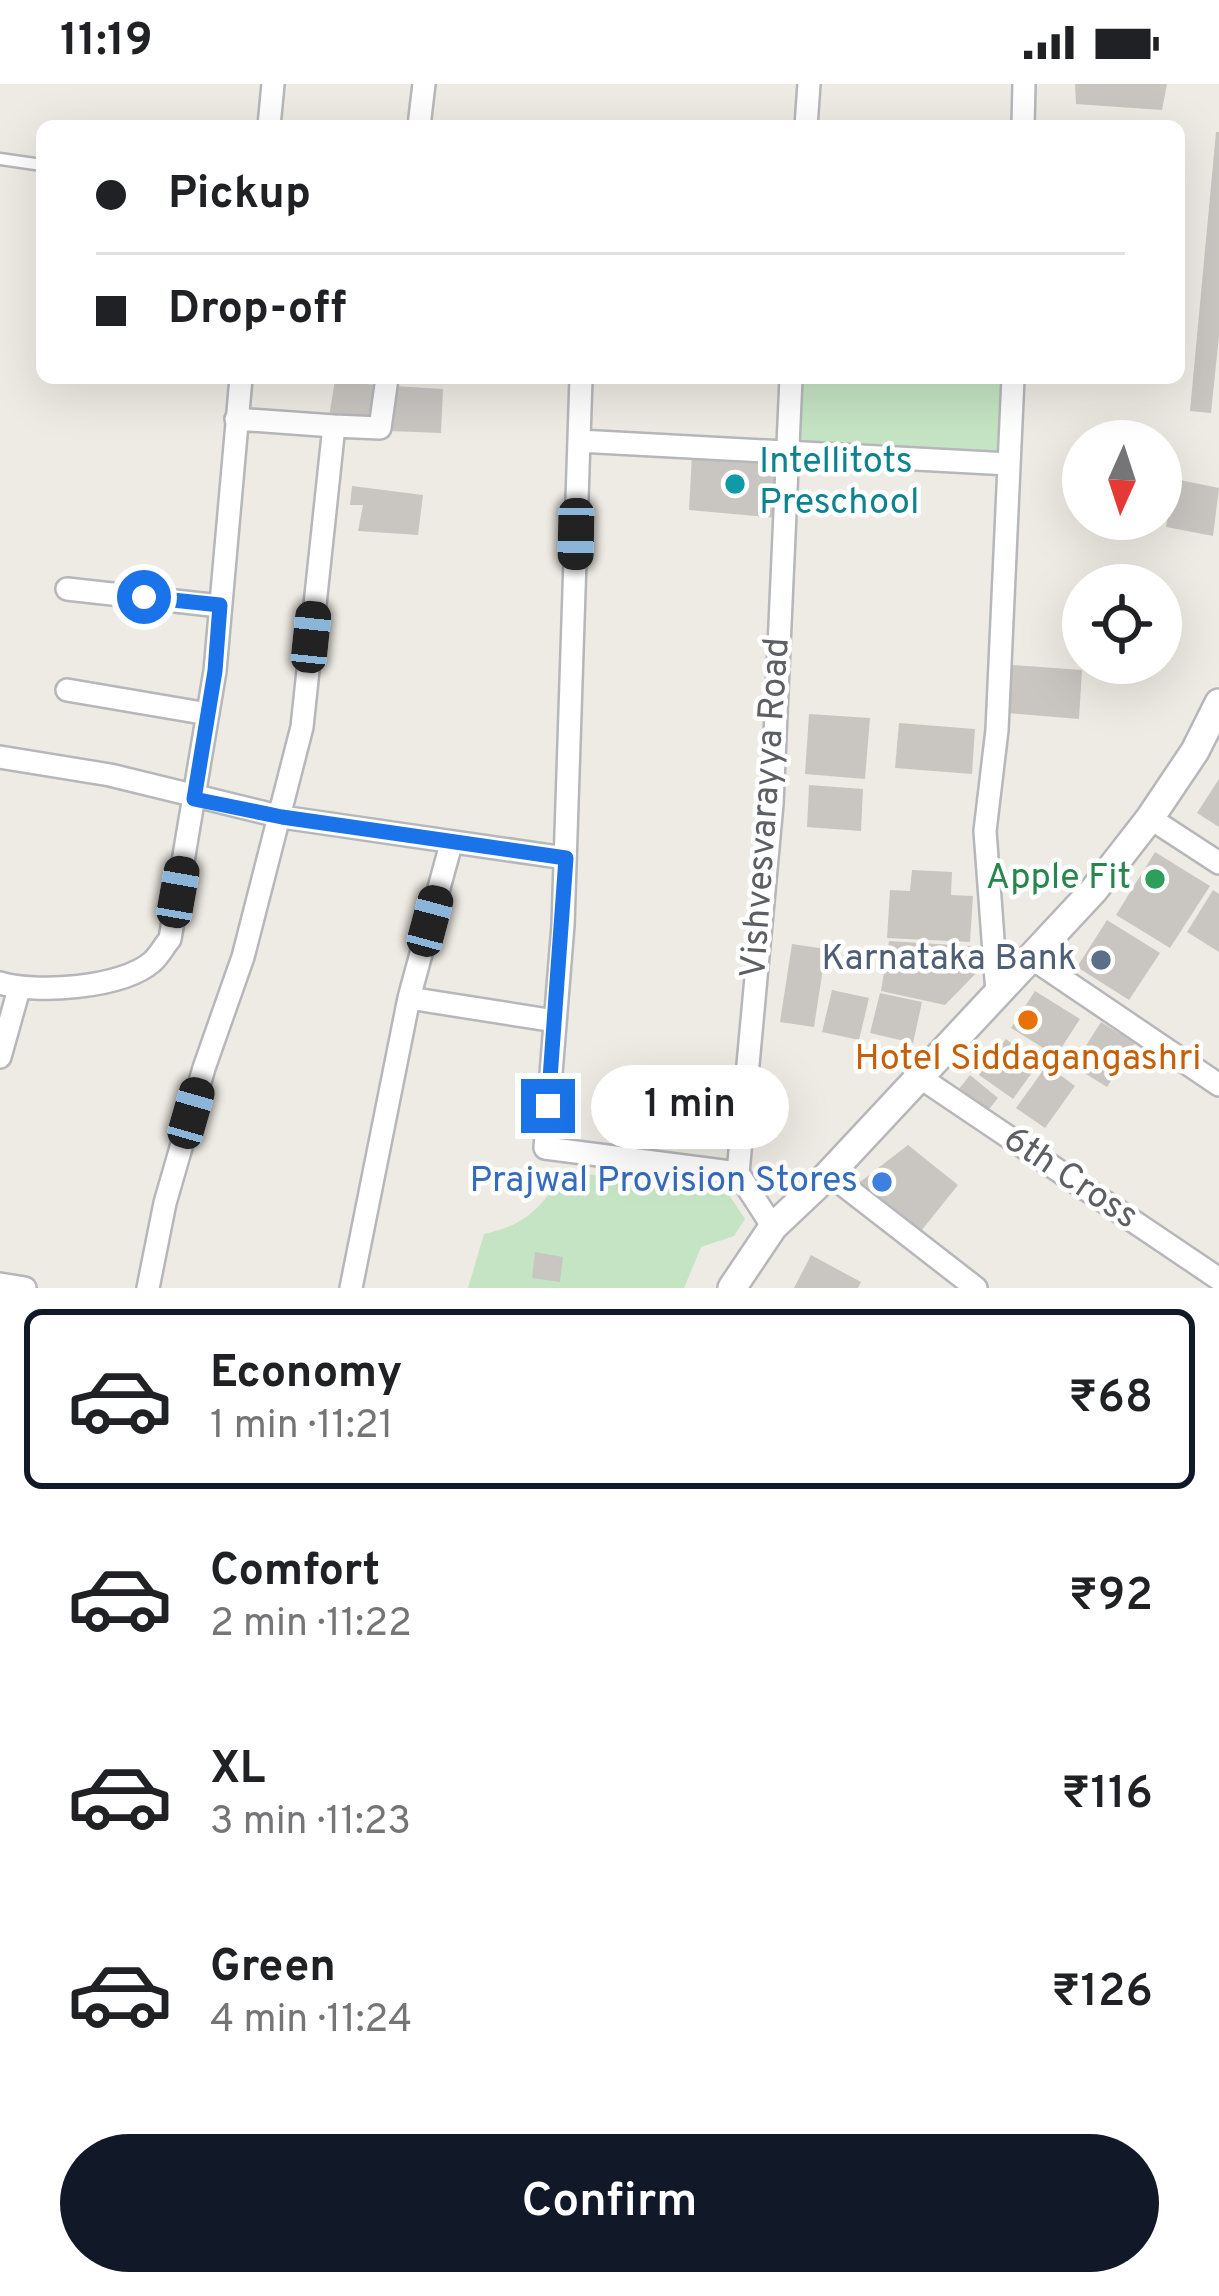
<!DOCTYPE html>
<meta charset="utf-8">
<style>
body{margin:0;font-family:Overpass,sans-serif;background:#f6f6f6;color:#202124;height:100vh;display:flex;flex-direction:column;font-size:45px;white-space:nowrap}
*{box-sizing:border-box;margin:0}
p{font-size:39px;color:#757577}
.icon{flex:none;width:66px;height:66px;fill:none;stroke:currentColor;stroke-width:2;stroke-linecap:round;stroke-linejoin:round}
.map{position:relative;height:1204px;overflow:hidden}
.details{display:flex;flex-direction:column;background:#fff;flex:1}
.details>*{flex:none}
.banner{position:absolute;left:36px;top:36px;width:1149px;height:264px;border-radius:18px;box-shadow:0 12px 48px #0002;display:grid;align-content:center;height:264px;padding:0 60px;background:#fff}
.needle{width:78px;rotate:183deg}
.controls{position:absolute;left:1062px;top:336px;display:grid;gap:24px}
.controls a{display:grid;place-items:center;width:120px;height:120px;border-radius:50%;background:#fff;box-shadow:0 12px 48px #0002;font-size:60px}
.end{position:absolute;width:54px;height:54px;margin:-27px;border:15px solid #1a73e8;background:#fff;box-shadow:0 0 0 6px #fff}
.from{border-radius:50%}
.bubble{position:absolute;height:84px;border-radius:42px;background:#fff;box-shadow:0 12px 48px #0002;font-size:39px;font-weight:600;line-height:84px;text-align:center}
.car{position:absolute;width:36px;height:72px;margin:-36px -18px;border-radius:15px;box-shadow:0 0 9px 3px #0007;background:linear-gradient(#222 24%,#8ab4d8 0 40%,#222 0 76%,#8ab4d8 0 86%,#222 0)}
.banner b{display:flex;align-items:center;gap:42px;height:114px;font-size:45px}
.banner b+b{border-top:3px solid #e0e0e0}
.banner i{width:30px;height:30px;background:#202124}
ul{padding:21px 0 0;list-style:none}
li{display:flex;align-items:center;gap:36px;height:180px;margin:0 24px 18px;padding:0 36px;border:6px solid transparent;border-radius:18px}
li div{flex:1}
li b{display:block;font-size:45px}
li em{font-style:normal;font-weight:600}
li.selected{border-color:#111827}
li>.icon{width:108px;height:108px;stroke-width:1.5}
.action{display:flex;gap:24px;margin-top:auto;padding:24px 60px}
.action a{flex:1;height:138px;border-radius:72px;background:#111827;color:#fff;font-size:48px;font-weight:600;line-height:138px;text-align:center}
.status{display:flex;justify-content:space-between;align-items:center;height:84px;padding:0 60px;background:#fff;direction:ltr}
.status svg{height:33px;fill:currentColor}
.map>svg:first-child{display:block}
</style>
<div class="status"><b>11:19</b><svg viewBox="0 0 49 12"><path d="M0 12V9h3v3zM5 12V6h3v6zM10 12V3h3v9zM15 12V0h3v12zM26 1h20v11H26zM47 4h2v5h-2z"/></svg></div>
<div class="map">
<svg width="1219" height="1204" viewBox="0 0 1219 1204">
<rect width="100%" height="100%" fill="#eeebe4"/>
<path fill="#c4e4c3" d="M800 294H1002L999 369 797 359Z
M567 1087 729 1111 745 1135 734 1152 701 1163 684 1204H468L484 1150C530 1140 540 1122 567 1087Z"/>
<path fill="#c9c6c2" d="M1075 0H1167L1162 26 1076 20Z
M1216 48H1219V252L1211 329 1190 327Z
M335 296 375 301 368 337 329 333Z
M393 302 443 305 441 349 389 347Z
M692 370 780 374 778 434 689 426Z
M1175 395 1219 404 1213 452 1166 443Z
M352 402 423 411 418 451 358 447 363 421H350Z
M1011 581 1082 586 1079 635 1007 629Z
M809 630 870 634 865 695 805 690Z
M899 639 975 645 972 690 895 684Z
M1219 695V743L1197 729Z
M809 701 863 705 861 747 807 743Z
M1155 768 1210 802 1170 864 1116 831Z
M912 786 952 788 951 811 973 812 970 858 887 854 890 806 910 807Z
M1213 806 1219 810V868L1187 848Z
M1107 836 1160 869 1129 916 1077 883Z
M889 857 987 863 986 879 945 921 881 907Z
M792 860 826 865 814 943 780 938Z
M832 906 869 914 859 956 822 948Z
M1035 907 1080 935 1056 972 1011 944Z
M880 909 922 918 913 959 870 949Z
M1101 938 1135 959 1107 1003 1073 982Z
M1006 955 1039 979 1013 1015 979 991Z
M1047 981 1075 1002 1045 1044 1016 1024Z
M970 991 998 1014 986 1029 958 1006Z
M908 1061 958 1101 921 1147 860 1098Z
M535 1168 563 1173 560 1198 532 1194Z
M811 1171 861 1198 858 1204H794Z"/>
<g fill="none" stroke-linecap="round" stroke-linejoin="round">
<g stroke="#b5b7bb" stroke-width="15">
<path id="service" d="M0 75 42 81"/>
</g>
<g stroke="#b5b7bb" stroke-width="26">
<path id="minor" d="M269 42 273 0
M419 42 424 0
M806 42 809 0
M1023 42 1024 0
M581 294 563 841 545 1064 738 1089
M236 335 334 342
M579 357 1009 380
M67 505 220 522
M67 606 208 630
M0 673 110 691 282 733 565 774
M1150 734 1219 779
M1030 873 1219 1001
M0 899C36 910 122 904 152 878 159 872 164 862 170 855L215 587 241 294
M997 909 985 747 997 646 1013 294
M409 914 555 937
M0 973 19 905
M921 994 1219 1195
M829 1090 976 1204
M773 1143 738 1089 772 720 791 294
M0 1200 25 1204
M148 1204 165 1119 204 984 243 873 302 643 334 342 380 344 387 294
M351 1204 409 914 451 760"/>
</g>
<g stroke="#b5b7bb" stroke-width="32">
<path id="tertiary" d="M732 1204 773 1143 829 1090 1094 806 1150 734 1195 667 1219 619"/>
</g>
<use href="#service" stroke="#fff" stroke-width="10"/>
<use href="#minor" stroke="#fff" stroke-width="21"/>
<use href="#tertiary" stroke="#fff" stroke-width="27"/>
</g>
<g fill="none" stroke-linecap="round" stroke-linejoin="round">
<path stroke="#1a73e8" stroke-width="15" d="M144 513 220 521 215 587 194 715 282 733 566 774 548 1022"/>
</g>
<circle fill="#0f9aa8" stroke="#fff" stroke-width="4.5" cx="735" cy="400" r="12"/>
<circle fill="#2e9e5b" stroke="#fff" stroke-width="4.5" cx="1155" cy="795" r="12"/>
<circle fill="#5c6f8a" stroke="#fff" stroke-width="4.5" cx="1101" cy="876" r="12"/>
<circle fill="#e8710a" stroke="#fff" stroke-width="4.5" cx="1028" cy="936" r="12"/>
<circle fill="#3f7fe0" stroke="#fff" stroke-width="4.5" cx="882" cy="1098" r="12"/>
<g text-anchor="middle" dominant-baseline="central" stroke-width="9" stroke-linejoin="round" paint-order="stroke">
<g font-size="36" fill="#0d838f" stroke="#fff" text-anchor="start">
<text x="759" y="379">Intellitots<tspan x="759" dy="41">Preschool</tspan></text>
</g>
<g font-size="36" fill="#5c6064" stroke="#fff">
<text transform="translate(767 724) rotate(-86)">Vishvesvarayya Road</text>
<text transform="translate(1070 1095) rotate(34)">6th Cross</text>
</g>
<g font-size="36" fill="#27864d" stroke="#fff" text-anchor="end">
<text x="1131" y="795">Apple Fit</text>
</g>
<g font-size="36" fill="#4e5e75" stroke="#fff" text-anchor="end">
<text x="1077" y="876">Karnataka Bank</text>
</g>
<g font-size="36" fill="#c56008" stroke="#fff">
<text x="1028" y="976">Hotel Siddagangashri</text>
</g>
<g font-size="36" fill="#366cbe" stroke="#fff" text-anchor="end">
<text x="858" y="1098">Prajwal Provision Stores</text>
</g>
</g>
</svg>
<div class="controls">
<a><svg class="needle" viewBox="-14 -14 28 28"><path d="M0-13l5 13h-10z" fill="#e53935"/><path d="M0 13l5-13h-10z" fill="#757577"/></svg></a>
<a><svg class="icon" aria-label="locate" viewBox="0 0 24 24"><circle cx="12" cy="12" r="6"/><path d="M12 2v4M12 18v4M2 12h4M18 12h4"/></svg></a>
</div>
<i class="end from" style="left:144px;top:513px"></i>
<i class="end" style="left:548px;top:1022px"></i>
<div class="bubble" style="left:591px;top:981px;width:198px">1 min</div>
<i class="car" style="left:576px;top:450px;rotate:181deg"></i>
<i class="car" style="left:311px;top:553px;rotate:6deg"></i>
<i class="car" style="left:178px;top:808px;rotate:10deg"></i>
<i class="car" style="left:430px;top:837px;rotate:15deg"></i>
<i class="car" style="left:191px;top:1029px;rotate:16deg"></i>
<div class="banner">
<b><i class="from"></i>Pickup</b>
<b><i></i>Drop-off</b>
</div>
</div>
<section class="details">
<ul>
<li class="selected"><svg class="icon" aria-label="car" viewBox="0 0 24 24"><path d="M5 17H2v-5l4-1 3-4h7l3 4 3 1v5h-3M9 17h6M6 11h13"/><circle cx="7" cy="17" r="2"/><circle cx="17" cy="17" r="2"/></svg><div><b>Economy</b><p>1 min · 11:21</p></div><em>₹68</em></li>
<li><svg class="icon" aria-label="car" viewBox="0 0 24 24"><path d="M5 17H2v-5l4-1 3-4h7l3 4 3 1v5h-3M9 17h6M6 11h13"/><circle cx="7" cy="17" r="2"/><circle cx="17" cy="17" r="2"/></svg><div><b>Comfort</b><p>2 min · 11:22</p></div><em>₹92</em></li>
<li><svg class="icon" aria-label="car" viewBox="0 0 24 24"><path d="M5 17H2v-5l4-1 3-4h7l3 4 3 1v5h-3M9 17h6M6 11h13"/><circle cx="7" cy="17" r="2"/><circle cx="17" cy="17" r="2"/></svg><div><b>XL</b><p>3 min · 11:23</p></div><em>₹116</em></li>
<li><svg class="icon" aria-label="car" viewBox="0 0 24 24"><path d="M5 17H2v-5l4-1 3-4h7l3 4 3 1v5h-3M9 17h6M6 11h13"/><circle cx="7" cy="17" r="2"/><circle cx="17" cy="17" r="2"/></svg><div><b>Green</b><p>4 min · 11:24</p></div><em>₹126</em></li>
</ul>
<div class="action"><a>Confirm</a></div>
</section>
